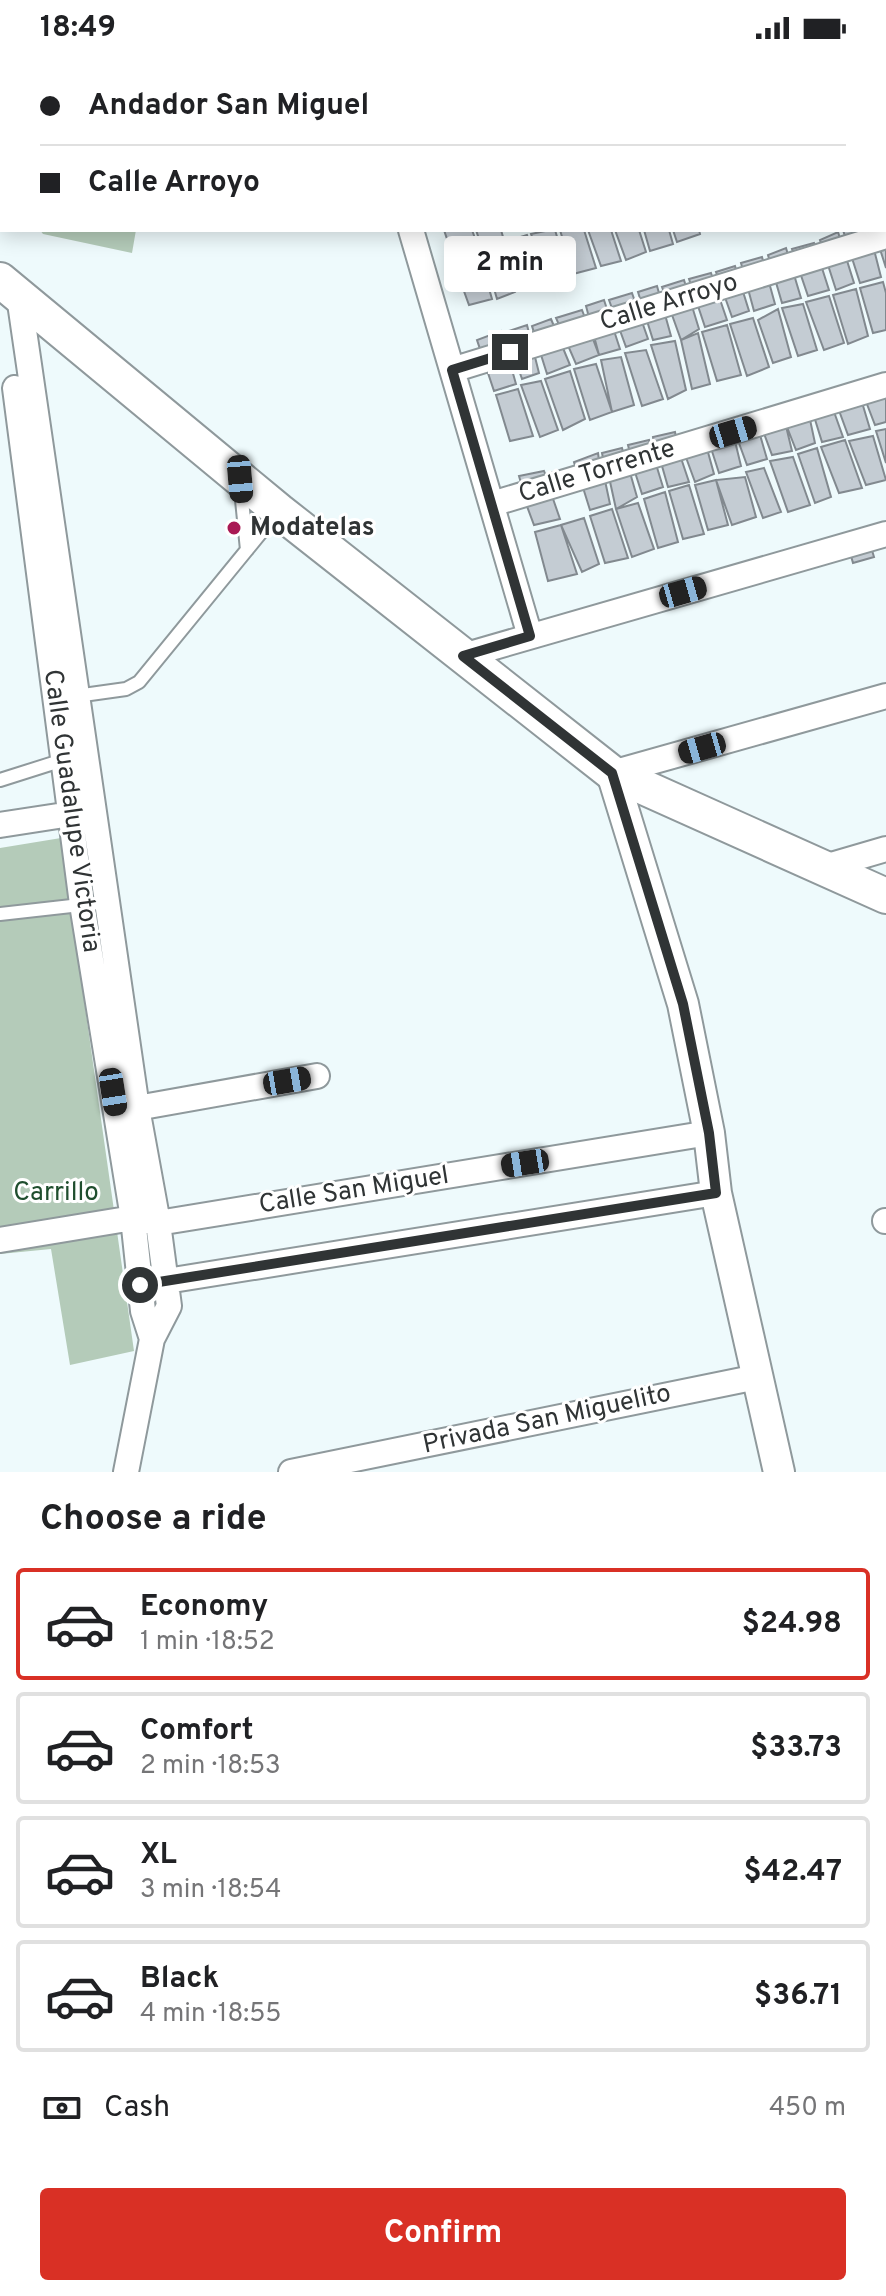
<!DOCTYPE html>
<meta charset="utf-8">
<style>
body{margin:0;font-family:Overpass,sans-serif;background:#f6f6f6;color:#202124;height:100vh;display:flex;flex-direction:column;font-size:30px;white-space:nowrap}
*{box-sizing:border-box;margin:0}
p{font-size:26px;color:#757577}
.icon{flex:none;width:44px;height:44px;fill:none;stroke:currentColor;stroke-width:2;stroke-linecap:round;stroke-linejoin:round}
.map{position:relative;height:1416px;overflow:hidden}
.drawer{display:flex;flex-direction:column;background:#fff;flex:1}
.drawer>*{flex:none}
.guide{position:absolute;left:0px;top:0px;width:886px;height:176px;box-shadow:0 4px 20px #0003;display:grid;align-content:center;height:176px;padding:0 40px;background:#fff}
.end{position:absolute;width:36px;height:36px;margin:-18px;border:10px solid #303435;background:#fff;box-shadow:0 0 0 4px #fff}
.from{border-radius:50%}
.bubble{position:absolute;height:56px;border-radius:8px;background:#fff;box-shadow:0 4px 20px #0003;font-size:26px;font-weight:700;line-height:56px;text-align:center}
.car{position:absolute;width:24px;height:48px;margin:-24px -12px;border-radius:10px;box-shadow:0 0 6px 2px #0007;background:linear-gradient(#222 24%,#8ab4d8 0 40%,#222 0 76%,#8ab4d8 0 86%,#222 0)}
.guide b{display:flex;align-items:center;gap:28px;height:76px;font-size:30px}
.guide b+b{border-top:2px solid #e0e0e0}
.guide i{width:20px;height:20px;background:#202124}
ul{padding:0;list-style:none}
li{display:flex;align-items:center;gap:24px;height:112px;margin:0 16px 12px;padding:0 24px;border:4px solid #e0e0e0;border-radius:8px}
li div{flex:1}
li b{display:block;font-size:30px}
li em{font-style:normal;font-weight:700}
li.on{border-color:#d93025}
li>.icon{width:72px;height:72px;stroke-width:1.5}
h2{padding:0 40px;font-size:36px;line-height:96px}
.pay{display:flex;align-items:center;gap:20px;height:88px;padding:0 40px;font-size:30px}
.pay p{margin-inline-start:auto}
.action{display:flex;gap:16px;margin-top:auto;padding:16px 40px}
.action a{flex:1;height:92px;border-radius:8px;background:#d93025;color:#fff;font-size:32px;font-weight:700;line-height:92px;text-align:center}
.status{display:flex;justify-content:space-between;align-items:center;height:56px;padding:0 40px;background:#fff;direction:ltr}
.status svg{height:22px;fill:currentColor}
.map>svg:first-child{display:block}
</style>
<div class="status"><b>18:49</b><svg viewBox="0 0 49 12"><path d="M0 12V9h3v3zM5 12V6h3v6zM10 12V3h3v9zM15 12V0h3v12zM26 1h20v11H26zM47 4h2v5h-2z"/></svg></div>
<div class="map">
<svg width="886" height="1416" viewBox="0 0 886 1416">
<rect width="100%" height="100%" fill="#eefafc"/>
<path fill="#b4cbb9" d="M0 0H348L349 2H2V57H0Z
M40 174H136L132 197 43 178Z
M61 782 134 1295 70 1309 51 1193 0 1198V792Z"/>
<path fill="#c4ccd3" stroke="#82898f" stroke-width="2" d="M884 72H886L884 127Z
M886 163V212L874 174H884V164Z
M444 174H472L477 188 451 195Z
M476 174H501L503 181 480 186Z
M550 174H555L569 221 550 227 531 178Z
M560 174H584L596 212 573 218Z
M588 174H611L621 205 601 210Z
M615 174H639L646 196 626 204Z
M644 174H669L673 188 650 195Z
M673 174H699L700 178 677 186Z
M843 174H869L881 221 860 227Z
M838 176 854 227 836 234 820 184Z
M527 179 544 225 524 234 507 185Z
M503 186 515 236 497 243 482 191Z
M814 187 829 234 808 240 792 193Z
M786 192 801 242 782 247 768 199Z
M478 194 492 243 469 249 452 202Z
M762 201 775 248 754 255 741 207Z
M735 210 749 255 732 261 716 216Z
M711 217 727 264 705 271 689 223Z
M684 224 699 273 681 284 662 231Z
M883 226 886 237V274L873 277 860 232Z
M657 230 671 280 653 284 638 236Z
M856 233 868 280 848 288 833 239Z
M632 237 648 283 626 291 609 244Z
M829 240 844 287 824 294 806 246Z
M604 244 620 293 599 299 586 250Z
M803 248 817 294 798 300 782 252Z
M778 253 791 301 773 307 758 264Z
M582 254 599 299 576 308 556 262Z
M753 262 769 311 747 320 730 268Z
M551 263 570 309 547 318 532 270Z
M527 269 539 317 522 323 506 276Z
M727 269 741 319 717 325 702 276Z
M501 275 516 328 494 335 477 284Z
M698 277 710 328 692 333 681 284Z
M675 285 686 334 668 343 651 289Z
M646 294 663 343 642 350 625 297Z
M621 301 634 349 612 356 601 304Z
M596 308 612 356 590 364 574 313Z
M570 315 585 363 563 374 545 323Z
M541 325 558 374 540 381 521 329Z
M518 333 533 380 510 385 496 339Z
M886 338V366L875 369 865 343Z
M861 343 870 373 848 379 837 349Z
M833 353 843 381 822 386 813 357Z
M809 359 815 387 796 394 785 366Z
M785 366 792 395 772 399 762 372Z
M758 372 767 403 747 409 736 379Z
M886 373V407L876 375Z
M675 376 677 387 655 395 653 381Z
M873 380 886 424 866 429 849 385Z
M734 381 741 410 719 417 710 389Z
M649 384 651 395 631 401 628 389Z
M845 384 862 432 839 437 821 391Z
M706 389 714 418 695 426 684 396Z
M622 392 625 403 604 407 602 397Z
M817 392 831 441 815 447 798 398Z
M598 397 600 411 577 416 574 406Z
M680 399 689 426 668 431 660 403Z
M793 401 810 449 788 456 770 405Z
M655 405 663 431 642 438 633 410Z
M764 412 781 456 763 462 746 416Z
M629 413 637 441 616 453 609 421Z
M544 415 548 425 523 434 519 420Z
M604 420 610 448 590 454 580 422Z
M745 421 756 461 732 469 716 424Z
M716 424 728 469 708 474 695 429Z
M689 429 704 478 683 483 669 435Z
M665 436 678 486 658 492 644 443Z
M551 437 560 463 534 469 525 445Z
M638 447 654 493 632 501 616 453Z
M612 453 628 502 605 507 590 460Z
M584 462 599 508 582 516 561 469Z
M561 469 577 518 548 525 535 476Z
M866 474 874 501 853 507 849 493Z"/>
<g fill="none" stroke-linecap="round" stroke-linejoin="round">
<g stroke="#8f999c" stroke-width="16">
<path id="service" d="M325 0V2
M26 2V0
M241 434 247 494
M76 640 126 633 139 626 277 457
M0 724 63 704
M0 858 107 846"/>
</g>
<g stroke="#8f999c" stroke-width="28">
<path id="minor" d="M358 0 359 2
M381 2 388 0
M884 23 886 22
M0 69H2
M411 174 530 580
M19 240 137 1052 158 1167 169 1250 152 1283 126 1416
M452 314 886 180
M15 332 82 848 133 1162 143 1255 152 1283
M492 448 886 329
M463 600 886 478
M612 717 886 640
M0 769 71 758
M821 812 886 793
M137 1052 317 1020
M885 1165H886
M0 1184 133 1162 158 1167 709 1077
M154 1227 716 1137
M291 1416 757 1321"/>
</g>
<g stroke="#8f999c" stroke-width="34">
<path id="tertiary" d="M612 717 683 948 709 1077 716 1137 779 1416"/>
</g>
<g stroke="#8f999c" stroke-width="38">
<path id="secondary" d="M0 224 279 455 612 717 886 840"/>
</g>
<use href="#service" stroke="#fff" stroke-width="12"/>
<use href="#minor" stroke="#fff" stroke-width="24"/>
<use href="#tertiary" stroke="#fff" stroke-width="30"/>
<use href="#secondary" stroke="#fff" stroke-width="34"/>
</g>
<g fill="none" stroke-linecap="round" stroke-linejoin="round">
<path stroke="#303435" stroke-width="10" d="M140 1229 716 1137 709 1077 683 948 612 717 463 600 530 580 452 314 510 296"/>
</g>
<circle fill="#a91954" stroke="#fff" stroke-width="3" cx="234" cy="472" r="8"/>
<g text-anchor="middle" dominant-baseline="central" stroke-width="6" stroke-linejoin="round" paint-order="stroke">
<g font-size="26" fill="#303435" stroke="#fff">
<text transform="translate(669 247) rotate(-17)">Calle Arroyo</text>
<text transform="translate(597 416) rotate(-17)">Calle Torrente</text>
<text transform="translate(71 755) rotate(82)">Calle Guadalupe Victoria</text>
<text transform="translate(354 1135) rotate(-9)">Calle San Miguel</text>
<text transform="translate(547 1364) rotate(-12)">Privada San Miguelito</text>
</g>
<g font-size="26" font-weight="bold" fill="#303435" stroke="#fff" text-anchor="start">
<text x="250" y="472">Modatelas</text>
</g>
<g font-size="26" fill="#1f4e2e" stroke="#fff">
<text x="56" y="1137">Carrillo</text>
</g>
</g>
</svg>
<i class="end from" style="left:140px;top:1229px"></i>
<i class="end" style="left:510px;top:296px"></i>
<div class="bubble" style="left:444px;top:180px;width:132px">2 min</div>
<i class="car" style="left:733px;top:376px;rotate:73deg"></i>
<i class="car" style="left:240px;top:423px;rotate:175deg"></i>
<i class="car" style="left:683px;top:536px;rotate:74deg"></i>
<i class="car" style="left:702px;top:692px;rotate:254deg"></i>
<i class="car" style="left:287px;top:1025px;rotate:80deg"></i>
<i class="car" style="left:113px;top:1036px;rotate:171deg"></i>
<i class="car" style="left:525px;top:1107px;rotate:261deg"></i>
<div class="guide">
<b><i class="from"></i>Andador San Miguel</b>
<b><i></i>Calle Arroyo</b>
</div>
</div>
<section class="drawer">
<h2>Choose a ride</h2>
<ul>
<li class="on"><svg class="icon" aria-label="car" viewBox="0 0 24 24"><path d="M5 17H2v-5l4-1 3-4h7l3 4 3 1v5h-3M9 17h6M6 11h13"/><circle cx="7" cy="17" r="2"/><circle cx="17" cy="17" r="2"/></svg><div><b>Economy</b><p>1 min · 18:52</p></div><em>$24.98</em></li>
<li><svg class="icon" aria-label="car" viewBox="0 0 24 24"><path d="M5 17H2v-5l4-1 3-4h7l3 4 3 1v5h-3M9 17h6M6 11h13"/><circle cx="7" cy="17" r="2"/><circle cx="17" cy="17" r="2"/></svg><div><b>Comfort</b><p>2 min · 18:53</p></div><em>$33.73</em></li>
<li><svg class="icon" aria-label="car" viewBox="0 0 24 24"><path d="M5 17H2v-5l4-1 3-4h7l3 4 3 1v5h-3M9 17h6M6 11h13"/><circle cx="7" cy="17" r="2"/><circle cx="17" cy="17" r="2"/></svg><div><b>XL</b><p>3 min · 18:54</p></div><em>$42.47</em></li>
<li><svg class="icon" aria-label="car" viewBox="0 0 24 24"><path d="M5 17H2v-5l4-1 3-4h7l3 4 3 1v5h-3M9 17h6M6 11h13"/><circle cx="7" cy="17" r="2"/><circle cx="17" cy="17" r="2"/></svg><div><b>Black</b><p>4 min · 18:55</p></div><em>$36.71</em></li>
</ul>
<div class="pay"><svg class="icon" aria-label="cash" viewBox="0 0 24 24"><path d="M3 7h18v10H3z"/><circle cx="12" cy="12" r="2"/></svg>Cash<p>450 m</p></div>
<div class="action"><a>Confirm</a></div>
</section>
